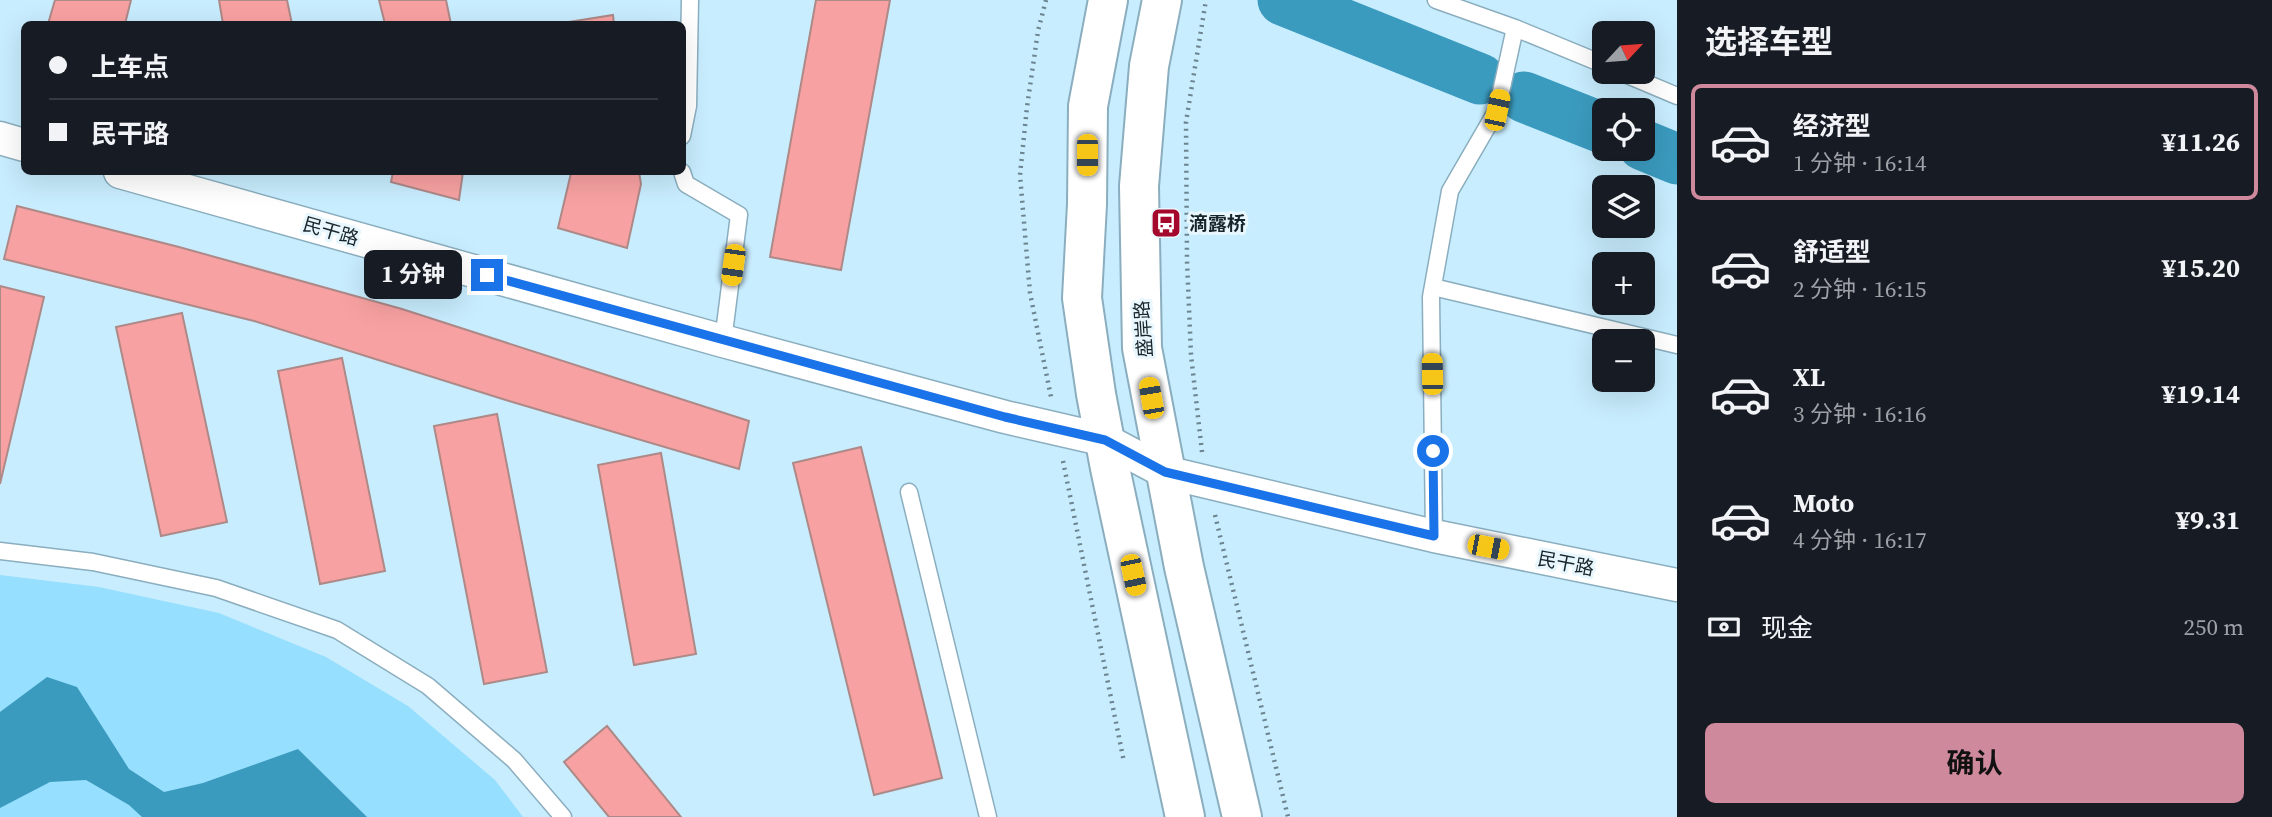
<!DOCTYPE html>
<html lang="zh">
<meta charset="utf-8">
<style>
body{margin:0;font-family:"Source Serif 4","Noto Sans SC",serif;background:#20242c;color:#f1f3f6;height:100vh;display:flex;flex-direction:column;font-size:26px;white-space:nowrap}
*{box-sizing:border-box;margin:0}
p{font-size:23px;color:#9ea1a6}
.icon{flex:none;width:38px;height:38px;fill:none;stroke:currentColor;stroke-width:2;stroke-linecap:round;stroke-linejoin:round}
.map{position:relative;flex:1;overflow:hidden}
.side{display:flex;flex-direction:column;background:#171b24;width:595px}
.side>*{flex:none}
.guide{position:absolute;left:21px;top:21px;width:665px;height:154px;border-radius:10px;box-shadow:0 7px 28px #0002;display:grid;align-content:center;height:154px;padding:0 28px;background:#171b24}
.needle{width:46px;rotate:64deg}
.fabs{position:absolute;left:1592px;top:21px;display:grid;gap:14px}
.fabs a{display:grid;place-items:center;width:63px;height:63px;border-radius:10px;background:#171b24;box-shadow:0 7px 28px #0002;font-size:35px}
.end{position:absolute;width:32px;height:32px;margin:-16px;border:9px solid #1a73e8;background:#fff;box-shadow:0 0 0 4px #fff}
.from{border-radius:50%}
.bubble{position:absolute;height:49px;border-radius:10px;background:#171b24;box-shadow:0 7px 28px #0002;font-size:23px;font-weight:700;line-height:49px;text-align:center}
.car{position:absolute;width:21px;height:42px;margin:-21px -10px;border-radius:9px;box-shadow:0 0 5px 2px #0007;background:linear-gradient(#f5c518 24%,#345 0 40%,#f5c518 0 76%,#345 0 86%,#f5c518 0)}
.guide b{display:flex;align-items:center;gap:24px;height:66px;font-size:26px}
.guide b+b{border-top:2px solid #363941}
.guide i{width:18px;height:18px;background:#f1f3f6}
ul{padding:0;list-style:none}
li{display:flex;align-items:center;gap:21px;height:116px;margin:0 14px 10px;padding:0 14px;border:4px solid transparent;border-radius:10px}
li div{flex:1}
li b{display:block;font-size:26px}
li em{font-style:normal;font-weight:700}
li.active{border-color:#ce899c}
li>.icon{width:63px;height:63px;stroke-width:1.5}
h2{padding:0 28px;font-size:32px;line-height:84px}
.pay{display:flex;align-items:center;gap:18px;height:77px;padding:0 28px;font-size:26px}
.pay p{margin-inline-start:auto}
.primary-button{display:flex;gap:14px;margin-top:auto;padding:14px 28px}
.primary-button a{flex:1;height:80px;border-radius:10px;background:#ce899c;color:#111;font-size:28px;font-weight:700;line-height:80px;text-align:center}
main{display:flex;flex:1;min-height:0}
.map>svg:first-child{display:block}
</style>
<main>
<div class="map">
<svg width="1677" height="817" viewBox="0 0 1677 817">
<rect width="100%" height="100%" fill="#c8edfe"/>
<path fill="#97dffe" d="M0 575 99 587 219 613 326 657 408 706 495 780 523 817H0Z"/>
<path fill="#3b9bbf" d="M47 677 77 687 129 769 164 792 203 783 298 749 367 817H142L129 805 86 780 50 782 0 808V712Z"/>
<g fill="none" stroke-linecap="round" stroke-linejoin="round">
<path stroke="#3b9bbf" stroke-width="51" d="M1283 0 1480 79
M1524 97 1605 129
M1643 145 1677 159"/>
</g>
<path fill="#f8a1a2" stroke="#ad8988" stroke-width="2" d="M55 0H131L125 24H48Z
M219 0H287L292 24H223Z
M379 0H446L451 24H385Z
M816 0H890L841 270 770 257Z
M613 15 614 24H556Z
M393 172H463L459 200 391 182Z
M571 173 639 172 641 184 627 248 558 228Z
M17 206 179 247 402 309 749 421 739 469 509 401 254 321 4 259Z
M0 286 44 297 0 484Z
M182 313 227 522 161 536 116 327Z
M342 358 385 571 320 584 278 371Z
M497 414 547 672 484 684 434 426Z
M861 447 942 778 874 795 793 463Z
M661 453 696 654 634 665 598 465Z
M607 726 681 817H609L564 762Z"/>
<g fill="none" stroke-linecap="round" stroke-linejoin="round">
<g stroke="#8baebe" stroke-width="19">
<path id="service" d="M1436 0 1515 28 1605 65
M1620 72 1677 96
M682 136 688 106 690 0
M682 172 686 184 739 215 723 341
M1433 287 1677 345
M909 492 988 817
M1434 536 1431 297 1450 191 1497 110 1515 28
M0 551 93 562 216 588 337 630 428 686 514 760 563 817"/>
</g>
<g stroke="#8baebe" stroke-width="35">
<path id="minor" d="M0 138 24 145
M120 172 723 341 1005 417 1105 440 1165 472 1434 536 1677 585"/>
</g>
<g stroke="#8baebe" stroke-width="42">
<path id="primary" d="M1108 0 1088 106 1087 204 1082 298 1096 394 1110 468 1185 817
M1162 0 1149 66 1139 186 1142 348 1184 567 1242 817"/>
</g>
<path stroke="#6b8490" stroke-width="4.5" stroke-dasharray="2 5" stroke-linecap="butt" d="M1046 0 1038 31 1027 107 1020 175 1030 293 1051 397
M1202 452 1191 355 1187 261 1186 122 1206 0
M1063 461 1124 762
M1215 515 1288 817"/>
<use href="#service" stroke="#fff" stroke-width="16"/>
<use href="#minor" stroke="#fff" stroke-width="32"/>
<use href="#primary" stroke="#fff" stroke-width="38"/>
</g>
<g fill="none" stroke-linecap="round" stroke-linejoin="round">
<path stroke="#1a73e8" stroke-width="9" d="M487 275 1005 417 1105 440 1165 472 1434 536 1433 451"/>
</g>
<defs>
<g id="bus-square" transform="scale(1.575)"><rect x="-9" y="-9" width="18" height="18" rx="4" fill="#a4082d" stroke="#e8f7fd"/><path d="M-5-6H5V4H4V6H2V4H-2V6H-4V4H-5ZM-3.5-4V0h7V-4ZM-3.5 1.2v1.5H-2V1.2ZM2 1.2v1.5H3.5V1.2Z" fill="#fff"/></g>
</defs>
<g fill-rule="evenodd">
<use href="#bus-square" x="1166" y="223"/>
</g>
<g text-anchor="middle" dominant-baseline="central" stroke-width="6" stroke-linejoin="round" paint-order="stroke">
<g font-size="19" font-weight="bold" fill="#18262c" stroke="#e8f7fd" text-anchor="start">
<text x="1189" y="223">滴露桥</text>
</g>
<g font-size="19" fill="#18262c" stroke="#e8f7fd">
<text transform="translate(331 231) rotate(16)">民干路</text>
<text transform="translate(1143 329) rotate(-94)">盛岸路</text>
<text transform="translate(1566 563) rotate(11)">民干路</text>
</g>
</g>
</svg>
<div class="fabs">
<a><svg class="needle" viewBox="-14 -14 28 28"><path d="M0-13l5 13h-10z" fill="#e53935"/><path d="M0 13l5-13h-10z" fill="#9ea1a6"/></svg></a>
<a><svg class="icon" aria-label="locate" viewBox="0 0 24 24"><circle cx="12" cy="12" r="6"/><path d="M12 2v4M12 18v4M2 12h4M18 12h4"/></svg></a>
<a><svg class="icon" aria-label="layers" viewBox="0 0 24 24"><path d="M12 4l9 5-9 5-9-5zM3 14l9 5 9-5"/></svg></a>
<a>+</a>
<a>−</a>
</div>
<i class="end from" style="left:1433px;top:451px"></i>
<i class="end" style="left:487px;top:275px"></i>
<div class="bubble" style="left:364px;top:250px;width:98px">1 分钟</div>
<i class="car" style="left:1497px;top:110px;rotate:12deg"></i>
<i class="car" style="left:1087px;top:155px;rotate:180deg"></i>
<i class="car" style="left:733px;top:265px;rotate:188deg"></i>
<i class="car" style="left:1432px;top:374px;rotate:359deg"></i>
<i class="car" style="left:1151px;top:398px;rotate:350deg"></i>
<i class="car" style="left:1488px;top:547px;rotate:101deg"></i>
<i class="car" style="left:1133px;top:575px;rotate:168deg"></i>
<div class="guide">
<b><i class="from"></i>上车点</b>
<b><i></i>民干路</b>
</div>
</div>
<section class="side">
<h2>选择车型</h2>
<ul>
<li class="active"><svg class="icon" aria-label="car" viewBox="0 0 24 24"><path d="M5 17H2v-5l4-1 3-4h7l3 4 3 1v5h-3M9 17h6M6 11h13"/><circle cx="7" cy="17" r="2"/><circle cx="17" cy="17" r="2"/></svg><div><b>经济型</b><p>1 分钟 · 16:14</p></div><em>¥11.26</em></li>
<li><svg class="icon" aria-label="car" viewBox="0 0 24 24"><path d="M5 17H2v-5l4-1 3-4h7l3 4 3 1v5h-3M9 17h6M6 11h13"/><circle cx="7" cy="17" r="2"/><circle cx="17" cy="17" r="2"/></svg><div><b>舒适型</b><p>2 分钟 · 16:15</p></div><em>¥15.20</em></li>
<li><svg class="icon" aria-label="car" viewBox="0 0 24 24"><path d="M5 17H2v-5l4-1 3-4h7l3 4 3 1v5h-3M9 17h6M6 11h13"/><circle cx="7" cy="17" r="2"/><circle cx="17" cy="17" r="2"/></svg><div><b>XL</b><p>3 分钟 · 16:16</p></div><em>¥19.14</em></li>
<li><svg class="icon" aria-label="car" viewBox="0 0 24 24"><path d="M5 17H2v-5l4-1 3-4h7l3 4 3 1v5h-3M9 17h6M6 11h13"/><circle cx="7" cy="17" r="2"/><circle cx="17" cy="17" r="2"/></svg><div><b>Moto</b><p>4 分钟 · 16:17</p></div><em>¥9.31</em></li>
</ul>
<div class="pay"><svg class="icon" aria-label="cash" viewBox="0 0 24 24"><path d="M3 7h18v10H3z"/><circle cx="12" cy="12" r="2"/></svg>现金<p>250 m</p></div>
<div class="primary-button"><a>确认</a></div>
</section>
</main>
